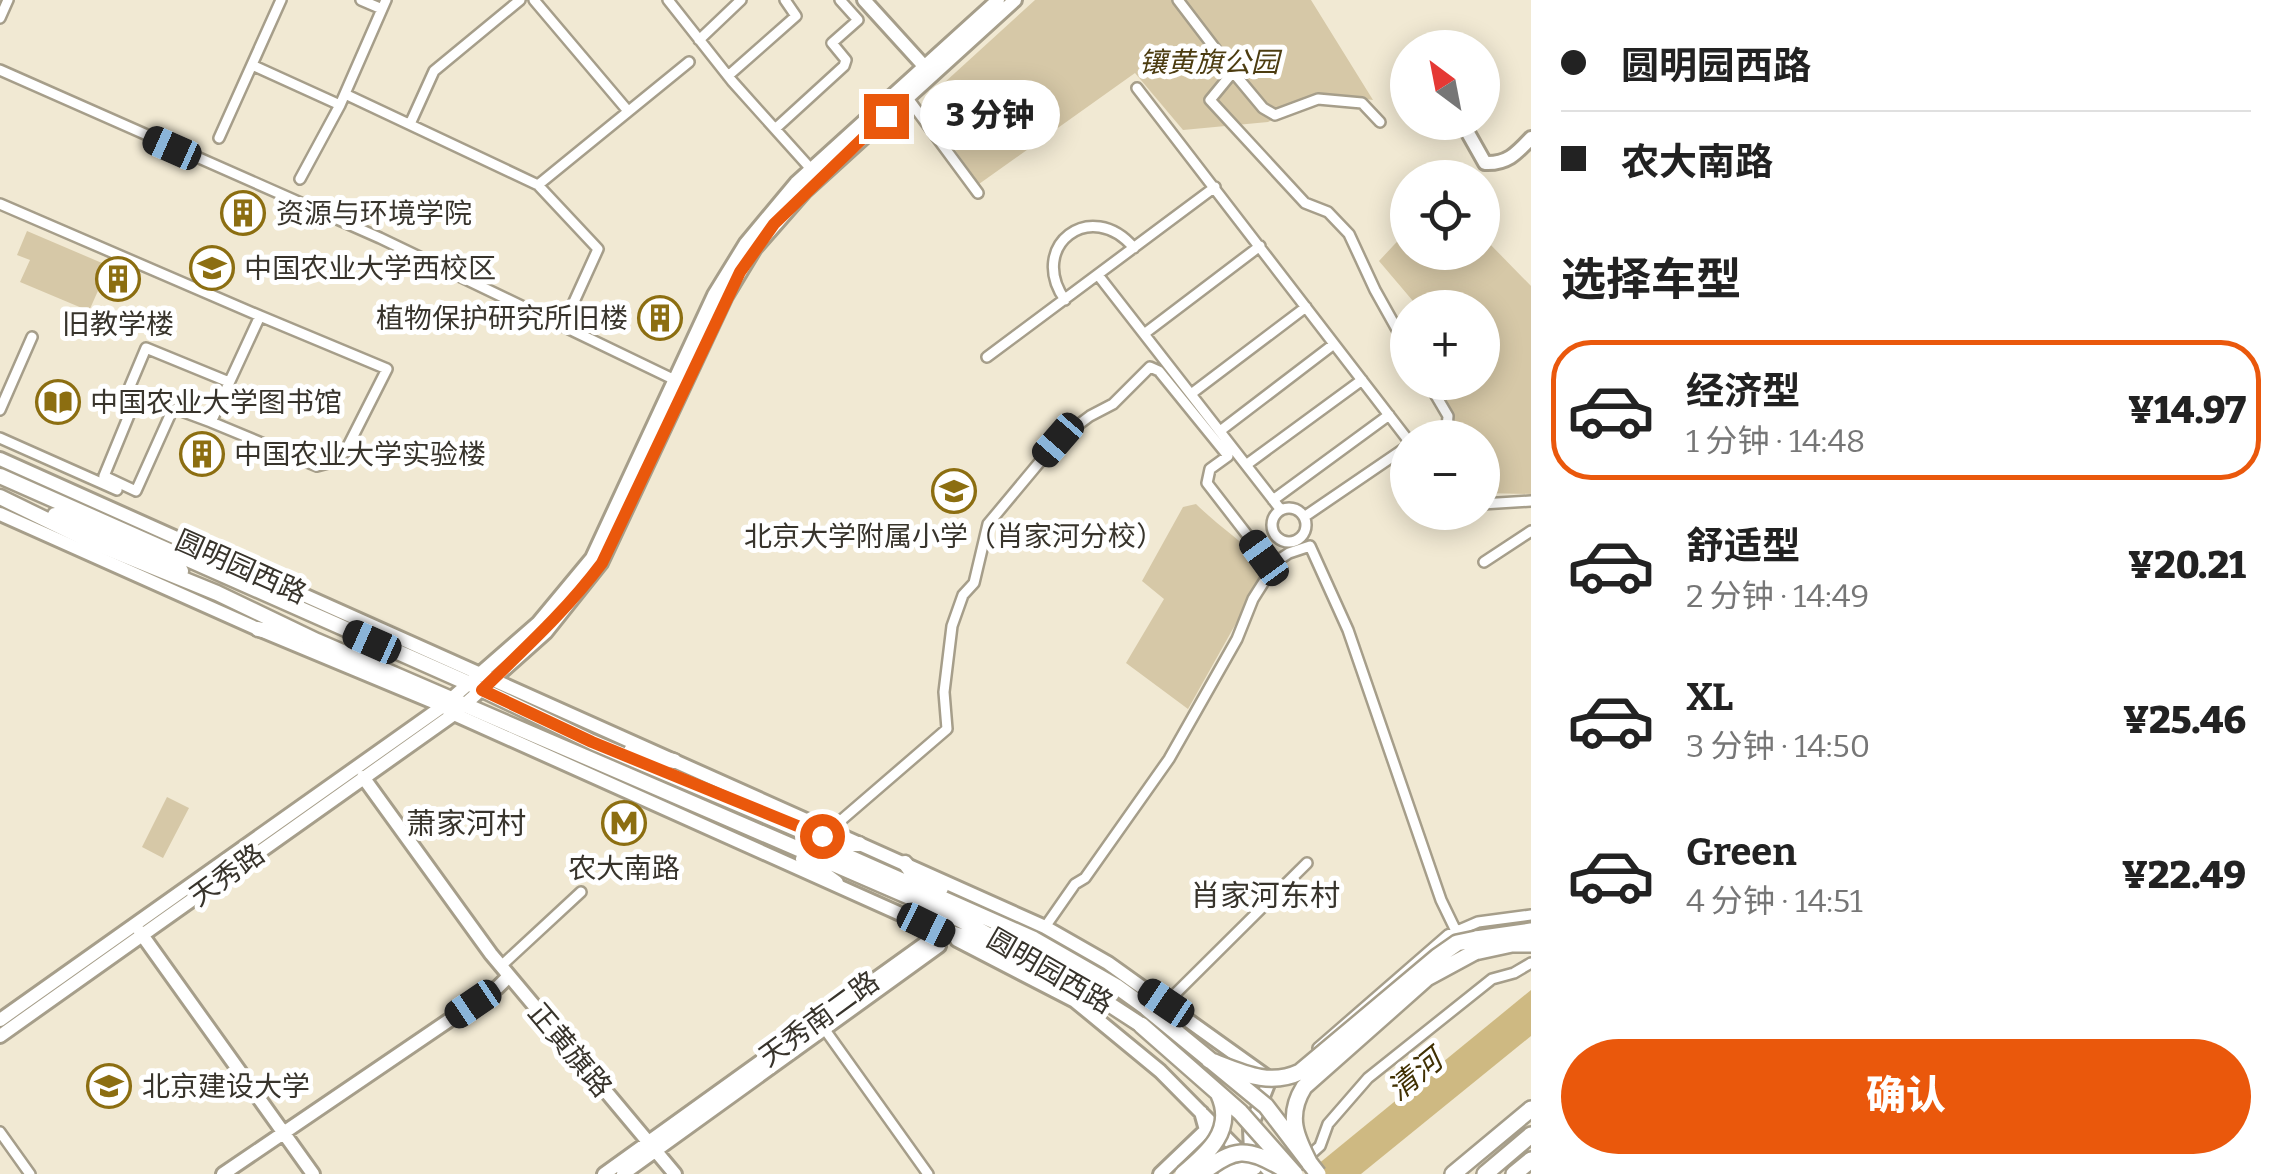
<!DOCTYPE html>
<html lang="zh">
<meta charset="utf-8">
<style>
body{margin:0;font-family:Bitter,"Noto Sans SC",serif;background:#f6f6f6;color:#222;height:100vh;display:flex;flex-direction:column;font-size:38px;white-space:nowrap}
*{box-sizing:border-box;margin:0}
p{font-size:32px;color:#767676}
.icon{flex:none;width:55px;height:55px;fill:none;stroke:currentColor;stroke-width:2;stroke-linecap:round;stroke-linejoin:round}
.map{position:relative;flex:1;overflow:hidden}
.details{display:flex;flex-direction:column;background:#fff;width:750px}
.details>*{flex:none}
.hud{display:grid;align-content:center;height:220px;padding:0 30px;background:#fff}
.needle{width:65px;rotate:328deg}
.controls{position:absolute;left:1390px;top:30px;display:grid;gap:20px}
.controls a{display:grid;place-items:center;width:110px;height:110px;border-radius:50%;background:#fff;box-shadow:0 5px 25px #0003;font-size:50px}
.end{position:absolute;width:45px;height:45px;margin:-22px;border:12px solid #ea580c;background:#fff;box-shadow:0 0 0 5px #fff}
.from{border-radius:50%}
.bubble{position:absolute;height:70px;border-radius:35px;background:#fff;box-shadow:0 5px 25px #0003;font-size:32px;font-weight:800;line-height:70px;text-align:center}
.car{position:absolute;width:30px;height:60px;margin:-30px -15px;border-radius:12px;box-shadow:0 0 8px 2px #0007;background:linear-gradient(#222 24%,#8ab4d8 0 40%,#222 0 76%,#8ab4d8 0 86%,#222 0)}
.hud b{display:flex;align-items:center;gap:35px;height:95px;font-size:38px}
.hud b+b{border-top:2px solid #e0e0e0}
.hud i{width:25px;height:25px;background:#222}
ul{padding:0;list-style:none}
li{display:flex;align-items:center;gap:30px;height:140px;margin:0 20px 15px;padding:0 10px;border:5px solid transparent;border-radius:40px}
li div{flex:1}
li b{display:block;font-size:38px}
li em{font-style:normal;font-weight:800}
li.on{border-color:#ea580c}
li>.icon{width:90px;height:90px;stroke-width:1.5}
h2{padding:0 30px;font-size:45px;line-height:120px}
.primary-button{display:flex;gap:20px;margin-top:auto;padding:20px 30px}
.primary-button a{flex:1;height:115px;border-radius:60px;background:#ea580c;color:#fff;font-size:40px;font-weight:800;line-height:115px;text-align:center}
main{display:flex;flex:1;min-height:0}
.map>svg:first-child{display:block}
</style>
<main>
<div class="map">
<svg width="1531" height="1174" viewBox="0 0 1531 1174">
<rect width="100%" height="100%" fill="#f1e9d3"/>
<path fill="#d6c8a7" d="M1035 0H1311L1373 100 1324 93 1268 122 1183 130 1135 73 979 184 922 103Z
M27 231 109 266 89 311 20 282 30 260 17 255Z
M1407 231 1408 252H1482L1483 237 1531 286V494L1483 493 1482 438 1445 437 1454 430 1453 413 1435 383 1482 382V308L1418 307 1379 261Z
M1196 504C1219 527 1246 543 1267 568L1188 709 1126 663 1164 599 1142 581 1183 507Z
M167 797 189 808 163 858 142 847Z"/>
<path fill="#ceb982" d="M1531 990V1036L1361 1174H1306Z"/>
<g fill="none" stroke-linecap="round" stroke-linejoin="round">
<g stroke="#a69e8a" stroke-width="14">
<path id="street" d="M361 0 382 9
M534 0 628 111
M668 0 732 81 811 169
M1178 0 1233 72 1210 100 1305 203 1328 212 1349 234 1375 290 1408 349
M0 18 8 0
M699 40 741 0
M252 65 340 105
M0 70 380 238 675 380
M1233 72 1263 108 1275 115 1318 99 1362 103 1380 122
M728 76 796 16 785 0
M1137 88 1408 440
M345 94 538 185 598 249 563 326
M907 97 978 193
M410 124 434 71 520 0
M775 129 844 66 846 60 832 43 858 20 840 0
M219 138 281 0
M300 179 340 105 386 0
M538 185 689 62
M0 204 260 316
M1098 275 1281 510
M1065 300C1027 246 1091 197 1134 248
M1144 334 1260 246
M987 357 1215 187
M1428 382 1448 416 1447 428 1436 438
M1191 394 1306 307
M0 410 32 337
M211 422 317 466 332 462 345 452 387 369 260 316 211 422 176 409 171 413 136 491 104 476 134 403 130 386 146 348 229 382
M1220 431 1334 344
M0 438 117 490
M1246 465 1362 380
M1273 500 1389 415
M1482 504 1531 501
M1272 525a17 17 0 1 1 34 0a17 17 0 1 1-34 0Z
M1304 517 1408 446
M1484 562 1531 531
M831 829 947 729 944 692 952 626 963 595 974 583 988 524 1058 440 1090 416 1113 404 1150 367 1159 371 1228 456 1210 469 1207 483 1265 558 1276 563
M1045 927 1075 884 1085 878 1169 759 1237 639 1253 599 1277 561 1289 553 1310 546 1348 630 1441 900 1456 931
M501 966 581 892
M1166 1003 1307 863
M823 1027 928 1174
M1318 1048 1448 935 1478 922 1531 915
M0 1132 30 1174
M1291 1172 1320 1146 1328 1124 1368 1078 1492 979 1514 973 1531 963"/>
</g>
<g stroke="#a69e8a" stroke-width="18">
<path id="secondary" d="M864 0 924 66
M1463 124 1485 163C1507 164 1516 154 1531 138
M0 459 1045 927 1108 963 1270 1079 1250 1129 1251 1151 1272 1174
M0 514 258 629 443 706 454 714 934 929
M363 777 491 954 675 1174
M140 932 313 1174
M957 940 1075 1001 1160 1071 1246 1158
M0 1020 443 706 538 623 592 558 714 295 746 243 796 183 998 0
M0 1036 454 714 546 632 601 563 726 296 755 248 805 191 1015 0
M223 1174 498 987 509 976
M604 1174 927 942 926 928
M623 1174 939 946 927 927
M1160 1174 1206 1130 1201 1112"/>
</g>
<g stroke="#a69e8a" stroke-width="19">
<path id="primary" d="M0 476 470 684 592 742 797 829 833 850 1034 939 1116 986 1148 1009
M0 497 92 542 217 593 317 641 949 914 1069 978 1141 1025
M55 515 97 531 181 571
M258 629 296 637
M631 751 674 761
M826 838 846 844H859
M803 859 836 883
M905 863 913 874 941 888
M926 925 992 946"/>
</g>
<g stroke="#a69e8a" stroke-width="20">
<path id="highway" d="M1476 939 1531 931
M1475 952 1512 944H1531
M1226 1174 1254 1167
M1453 1174 1531 1109
M1485 1174 1531 1135
M1514 1174 1531 1160"/>
</g>
<use href="#street" stroke="#fff" stroke-width="9"/>
<use href="#secondary" stroke="#fff" stroke-width="12"/>
<use href="#primary" stroke="#fff" stroke-width="14"/>
<use href="#highway" stroke="#fff" stroke-width="15"/>
<g stroke="#a69e8a" stroke-width="20" stroke-linecap="butt">
<path id="highway-bridge" d="M1148 1009 1266 1106 1318 1174
M1141 1025 1240 1112 1295 1174
M1209 1060C1241 1072 1268 1087 1300 1072L1437 957 1457 943 1476 939
M1310 1164C1296 1137 1286 1116 1304 1087L1427 978 1475 952
M1183 1174C1208 1153 1235 1130 1219 1095
M1201 1174C1234 1147 1247 1147 1282 1168"/>
</g>
<use href="#highway-bridge" stroke="#fff" stroke-width="15"/>
</g>
<g fill="none" stroke-linecap="round" stroke-linejoin="round">
<path stroke="#ea580c" stroke-width="12" d="M822 836 592 742 482 690C525 648 566 611 602 563L740 272 774 224 886 116"/>
</g>
<defs>
<g id="building-ring" transform="scale(2.25)"><circle r="9.5" fill="#fff" stroke="#8c6e11" stroke-width="1.5"/><path d="M-4-6H4V6H1V3H-1V6H-4ZM-2.5-4.3h1.7v1.8h-1.7ZM.8-4.3h1.7v1.8H.8ZM-2.5-1h1.7V.8h-1.7ZM.8-1h1.7V.8H.8Z" fill="#8c6e11"/></g>
<g id="university-ring" transform="scale(2.25)"><circle r="9.5" fill="#fff" stroke="#8c6e11" stroke-width="1.5"/><path d="M0-5L7-2L0 1L-7-2ZM-4 1L0 2.5L4 1V4Q0 6-4 4Z" fill="#8c6e11"/></g>
<g id="library-ring" transform="scale(2.25)"><circle r="9.5" fill="#fff" stroke="#8c6e11" stroke-width="1.5"/><path d="M-6-4Q-3-5.5-.7-3.5V5Q-3 3-6 4ZM6-4Q3-5.5 .7-3.5V5Q3 3 6 4Z" fill="#8c6e11"/></g>
<g id="school-ring" transform="scale(2.25)"><circle r="9.5" fill="#fff" stroke="#8c6e11" stroke-width="1.5"/><path d="M0-5L7-2L0 1L-7-2ZM-4 1L0 2.5L4 1V4Q0 6-4 4Z" fill="#8c6e11"/></g>
<g id="metro-ring" transform="scale(2.25)"><circle r="9.5" fill="#fff" stroke="#8c6e11" stroke-width="1.5"/><path d="M-5.5 5V-5H-3L0 0L3-5H5.5V5H3V-.5L0 4L-3-.5V5Z" fill="#8c6e11"/></g>
</defs>
<g fill-rule="evenodd">
<use href="#building-ring" x="243" y="213"/>
<use href="#university-ring" x="212" y="268"/>
<use href="#building-ring" x="118" y="279"/>
<use href="#building-ring" x="660" y="318"/>
<use href="#library-ring" x="58" y="402"/>
<use href="#building-ring" x="202" y="454"/>
<use href="#school-ring" x="954" y="491"/>
<use href="#metro-ring" x="624" y="823"/>
<use href="#university-ring" x="109" y="1086"/>
</g>
<g text-anchor="middle" dominant-baseline="central" stroke-width="10" stroke-linejoin="round" paint-order="stroke">
<g font-size="28" font-style="italic" fill="#4c3c10" stroke="#fff">
<text x="1209" y="62">镶黄旗公园</text>
</g>
<g font-size="28" fill="#38342c" stroke="#fff" text-anchor="start">
<text x="276" y="213">资源与环境学院</text>
<text x="244" y="268">中国农业大学西校区</text>
<text x="628" y="318" text-anchor="end">植物保护研究所旧楼</text>
<text x="118" y="324" text-anchor="middle">旧教学楼</text>
<text x="90" y="402">中国农业大学图书馆</text>
<text x="234" y="454">中国农业大学实验楼</text>
<text x="954" y="536" text-anchor="middle">北京大学附属小学（肖家河分校）</text>
<text x="624" y="868" text-anchor="middle">农大南路</text>
<text x="142" y="1086">北京建设大学</text>
</g>
<g font-size="28" fill="#38342c" stroke="#fff">
<text transform="translate(241 567) rotate(24)">圆明园西路</text>
<text transform="translate(227 875) rotate(-36)">天秀路</text>
<text transform="translate(1050 971) rotate(30)">圆明园西路</text>
<text transform="translate(819 1019) rotate(-36)">天秀南二路</text>
<text transform="translate(570 1050) rotate(50)">正黄旗路</text>
</g>
<g font-size="30" fill="#38342c" stroke="#fff">
<text x="466" y="824">萧家河村</text>
<text x="1265" y="896">肖家河东村</text>
</g>
<g font-size="30" font-style="italic" fill="#413103" stroke="#fff">
<text transform="translate(1415 1075) rotate(-39)">清河</text>
</g>
</g>
</svg>
<div class="controls">
<a><svg class="needle" viewBox="-14 -14 28 28"><path d="M0-13l5 13h-10z" fill="#e53935"/><path d="M0 13l5-13h-10z" fill="#767676"/></svg></a>
<a><svg class="icon" aria-label="locate" viewBox="0 0 24 24"><circle cx="12" cy="12" r="6"/><path d="M12 2v4M12 18v4M2 12h4M18 12h4"/></svg></a>
<a>+</a>
<a>−</a>
</div>
<i class="end from" style="left:822px;top:836px"></i>
<i class="end" style="left:886px;top:116px"></i>
<div class="bubble" style="left:920px;top:80px;width:140px">3 分钟</div>
<i class="car" style="left:172px;top:148px;rotate:294deg"></i>
<i class="car" style="left:1058px;top:440px;rotate:221deg"></i>
<i class="car" style="left:1264px;top:558px;rotate:324deg"></i>
<i class="car" style="left:372px;top:642px;rotate:294deg"></i>
<i class="car" style="left:926px;top:925px;rotate:116deg"></i>
<i class="car" style="left:1166px;top:1003px;rotate:304deg"></i>
<i class="car" style="left:473px;top:1004px;rotate:236deg"></i>
</div>
<section class="details">
<div class="hud">
<b><i class="from"></i>圆明园西路</b>
<b><i></i>农大南路</b>
</div>
<h2>选择车型</h2>
<ul>
<li class="on"><svg class="icon" aria-label="car" viewBox="0 0 24 24"><path d="M5 17H2v-5l4-1 3-4h7l3 4 3 1v5h-3M9 17h6M6 11h13"/><circle cx="7" cy="17" r="2"/><circle cx="17" cy="17" r="2"/></svg><div><b>经济型</b><p>1 分钟 · 14:48</p></div><em>¥14.97</em></li>
<li><svg class="icon" aria-label="car" viewBox="0 0 24 24"><path d="M5 17H2v-5l4-1 3-4h7l3 4 3 1v5h-3M9 17h6M6 11h13"/><circle cx="7" cy="17" r="2"/><circle cx="17" cy="17" r="2"/></svg><div><b>舒适型</b><p>2 分钟 · 14:49</p></div><em>¥20.21</em></li>
<li><svg class="icon" aria-label="car" viewBox="0 0 24 24"><path d="M5 17H2v-5l4-1 3-4h7l3 4 3 1v5h-3M9 17h6M6 11h13"/><circle cx="7" cy="17" r="2"/><circle cx="17" cy="17" r="2"/></svg><div><b>XL</b><p>3 分钟 · 14:50</p></div><em>¥25.46</em></li>
<li><svg class="icon" aria-label="car" viewBox="0 0 24 24"><path d="M5 17H2v-5l4-1 3-4h7l3 4 3 1v5h-3M9 17h6M6 11h13"/><circle cx="7" cy="17" r="2"/><circle cx="17" cy="17" r="2"/></svg><div><b>Green</b><p>4 分钟 · 14:51</p></div><em>¥22.49</em></li>
</ul>
<div class="primary-button"><a>确认</a></div>
</section>
</main>
